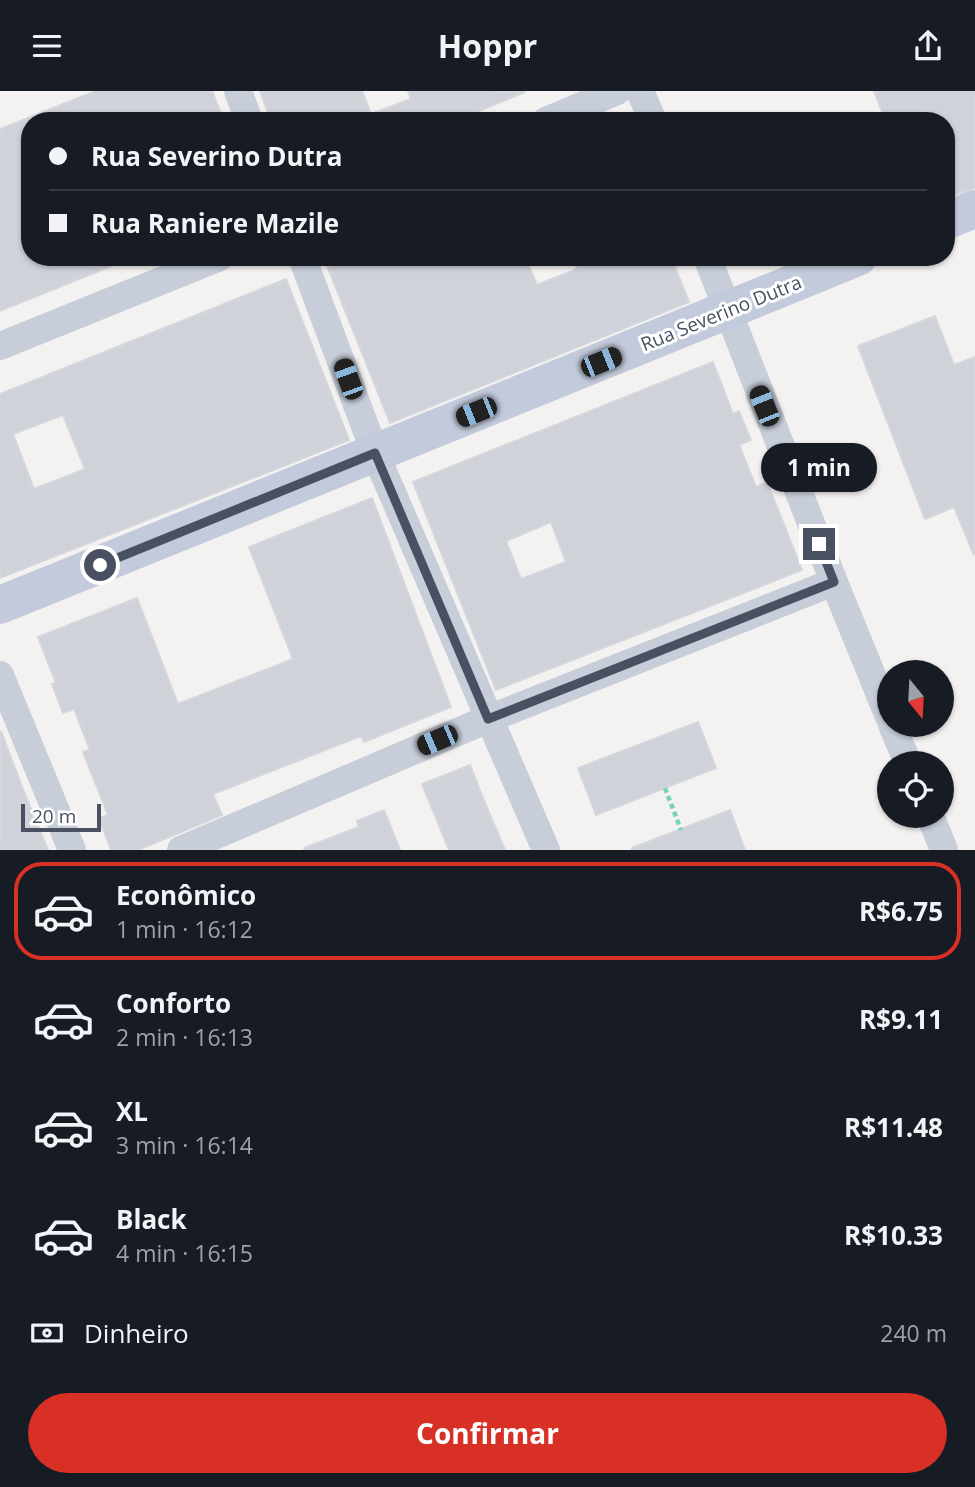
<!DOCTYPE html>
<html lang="pt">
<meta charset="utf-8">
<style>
body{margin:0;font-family:"Open Sans",sans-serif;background:#20242c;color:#f1f3f6;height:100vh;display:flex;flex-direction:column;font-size:26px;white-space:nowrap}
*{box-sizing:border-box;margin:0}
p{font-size:23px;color:#9ea1a6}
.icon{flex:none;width:38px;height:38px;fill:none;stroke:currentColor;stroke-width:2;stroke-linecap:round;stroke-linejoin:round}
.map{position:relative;height:759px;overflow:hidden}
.panel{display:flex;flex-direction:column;background:#171b24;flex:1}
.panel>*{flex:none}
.top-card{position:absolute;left:21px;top:21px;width:934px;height:154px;border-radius:28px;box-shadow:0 2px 5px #0004;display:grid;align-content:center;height:154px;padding:0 28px;background:#171b24}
.needle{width:46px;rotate:162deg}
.fabs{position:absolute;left:877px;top:569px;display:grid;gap:14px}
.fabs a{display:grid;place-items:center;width:77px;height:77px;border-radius:50%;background:#171b24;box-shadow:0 2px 5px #0004;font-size:35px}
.scale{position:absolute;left:21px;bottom:18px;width:80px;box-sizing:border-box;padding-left:7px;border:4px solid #485061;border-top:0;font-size:19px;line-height:24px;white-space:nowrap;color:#485061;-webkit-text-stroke:5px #fff;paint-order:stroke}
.end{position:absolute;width:32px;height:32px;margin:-16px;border:9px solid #485061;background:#fff;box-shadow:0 0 0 4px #fff}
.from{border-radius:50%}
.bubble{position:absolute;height:49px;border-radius:24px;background:#171b24;box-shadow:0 2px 5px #0004;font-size:23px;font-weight:700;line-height:49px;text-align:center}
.car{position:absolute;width:21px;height:42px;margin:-21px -10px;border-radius:9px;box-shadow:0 0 5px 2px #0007;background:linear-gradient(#222 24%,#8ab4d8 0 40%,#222 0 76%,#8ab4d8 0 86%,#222 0)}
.top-card b{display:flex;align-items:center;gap:24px;height:66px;font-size:26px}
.top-card b+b{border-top:2px solid #363941}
.top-card i{width:18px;height:18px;background:#f1f3f6}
ul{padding:12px 0 0;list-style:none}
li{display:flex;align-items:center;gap:21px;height:98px;margin:0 14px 10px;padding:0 14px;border:4px solid transparent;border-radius:28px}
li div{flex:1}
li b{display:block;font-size:26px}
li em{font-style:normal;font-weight:700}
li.selected{border-color:#d93025}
li>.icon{width:63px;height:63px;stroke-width:1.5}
.pay{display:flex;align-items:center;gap:18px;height:77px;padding:0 28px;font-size:26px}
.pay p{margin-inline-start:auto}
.button{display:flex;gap:14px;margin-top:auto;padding:14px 28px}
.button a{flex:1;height:80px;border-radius:42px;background:#d93025;color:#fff;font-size:28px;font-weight:700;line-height:80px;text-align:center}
header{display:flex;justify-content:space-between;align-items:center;height:91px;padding:0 28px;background:#171b24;font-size:32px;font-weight:700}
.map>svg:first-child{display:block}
</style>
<header><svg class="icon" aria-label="menu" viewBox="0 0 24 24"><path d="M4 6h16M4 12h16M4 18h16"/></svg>Hoppr<svg class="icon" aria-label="share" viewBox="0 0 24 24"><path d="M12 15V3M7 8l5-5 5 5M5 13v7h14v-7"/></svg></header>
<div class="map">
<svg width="975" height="759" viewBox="0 0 975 759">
<rect width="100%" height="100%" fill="#f4f2f1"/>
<path fill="#d0d2d9" stroke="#d5d6dd" stroke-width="2" fill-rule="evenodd" d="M96 0H212L224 30H30V166L131 167 0 220V38Z
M260 0H362L371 23 411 8 408 0 525 1 469 24 472 30H271Z
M874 0H975V97L947 106V30H886Z
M340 166H525L537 194 577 178 573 166H671L689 211 390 332 326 172Z
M286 188 349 349 0 487V303ZM63 324 85 378 34 398 13 343Z
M935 225 954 274 975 266 974 464 954 416 925 428 858 255Z
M713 271 733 323 739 320 751 349 739 354 756 396 767 391 802 479 496 599 413 391ZM551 431 566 471 521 488 506 450Z
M372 407 451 616 364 651 361 645 213 703 222 724 138 759H111L99 727 108 724 83 661 90 659 74 618 63 622 52 593 56 592 38 546 137 507 178 613 293 568 249 456Z
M698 631 716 677 596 724 578 677Z
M1 640 22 696 48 759H0Z
M470 674 485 712 505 759H449L422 693Z
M384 719 400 759H305L304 757 359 736 357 730Z
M730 719 745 759H632V757Z"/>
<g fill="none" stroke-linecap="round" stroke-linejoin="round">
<path stroke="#74d4b6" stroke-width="4.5" stroke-dasharray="5 3.5" stroke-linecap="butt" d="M665 697 681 739"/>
<path stroke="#c7ceda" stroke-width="28" d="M238 0 249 30
M640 0 653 30
M546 30 617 0
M302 166 375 362 546 759
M707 166 834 491 889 626
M0 255 220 166
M0 584 72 759
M892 634 908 672
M930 724 944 759
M181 759 488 628 834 491"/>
<path stroke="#c3cadb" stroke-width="38" d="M947 129 975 118
M0 514 858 166"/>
</g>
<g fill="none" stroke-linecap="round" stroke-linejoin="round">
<path stroke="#485061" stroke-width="9" d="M100 474 375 362 488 628 834 491 819 453"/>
</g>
<g text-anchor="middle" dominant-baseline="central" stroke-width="6" stroke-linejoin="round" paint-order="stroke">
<g font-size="19" fill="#485061" stroke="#fff">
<text transform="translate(721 222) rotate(-22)">Rua Severino Dutra</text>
</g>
</g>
</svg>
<div class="fabs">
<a><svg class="needle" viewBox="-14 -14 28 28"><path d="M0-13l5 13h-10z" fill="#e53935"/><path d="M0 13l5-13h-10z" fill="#9ea1a6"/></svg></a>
<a><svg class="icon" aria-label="locate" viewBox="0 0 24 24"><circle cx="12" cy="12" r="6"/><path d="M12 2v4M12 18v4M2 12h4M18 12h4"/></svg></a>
</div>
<div class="scale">20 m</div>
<i class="end from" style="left:100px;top:474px"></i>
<i class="end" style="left:819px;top:453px"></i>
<div class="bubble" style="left:761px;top:352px;width:116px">1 min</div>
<i class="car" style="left:601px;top:271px;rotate:68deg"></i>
<i class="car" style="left:348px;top:288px;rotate:340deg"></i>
<i class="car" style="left:764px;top:315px;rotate:338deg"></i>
<i class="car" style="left:476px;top:321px;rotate:248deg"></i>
<i class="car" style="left:437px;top:649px;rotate:247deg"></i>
<div class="top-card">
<b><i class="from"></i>Rua Severino Dutra</b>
<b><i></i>Rua Raniere Mazile</b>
</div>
</div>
<section class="panel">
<ul>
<li class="selected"><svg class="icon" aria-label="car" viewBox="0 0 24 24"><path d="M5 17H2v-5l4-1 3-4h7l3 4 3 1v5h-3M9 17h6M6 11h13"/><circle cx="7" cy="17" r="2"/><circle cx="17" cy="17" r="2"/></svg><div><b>Econômico</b><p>1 min · 16:12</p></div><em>R$6.75</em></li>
<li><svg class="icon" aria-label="car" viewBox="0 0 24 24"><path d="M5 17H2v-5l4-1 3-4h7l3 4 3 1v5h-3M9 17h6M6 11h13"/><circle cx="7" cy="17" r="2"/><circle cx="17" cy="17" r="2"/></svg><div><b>Conforto</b><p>2 min · 16:13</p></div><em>R$9.11</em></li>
<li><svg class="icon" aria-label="car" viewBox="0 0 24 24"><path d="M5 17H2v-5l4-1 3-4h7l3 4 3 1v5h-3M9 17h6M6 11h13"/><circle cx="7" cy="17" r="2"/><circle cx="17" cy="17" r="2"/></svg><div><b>XL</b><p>3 min · 16:14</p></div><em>R$11.48</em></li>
<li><svg class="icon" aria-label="car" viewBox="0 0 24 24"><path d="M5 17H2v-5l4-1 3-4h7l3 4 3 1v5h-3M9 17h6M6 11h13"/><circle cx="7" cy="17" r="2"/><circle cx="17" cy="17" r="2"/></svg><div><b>Black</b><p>4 min · 16:15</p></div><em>R$10.33</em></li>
</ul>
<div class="pay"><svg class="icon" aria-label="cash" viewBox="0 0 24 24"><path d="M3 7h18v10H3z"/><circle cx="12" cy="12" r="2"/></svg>Dinheiro<p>240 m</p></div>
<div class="button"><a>Confirmar</a></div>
</section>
